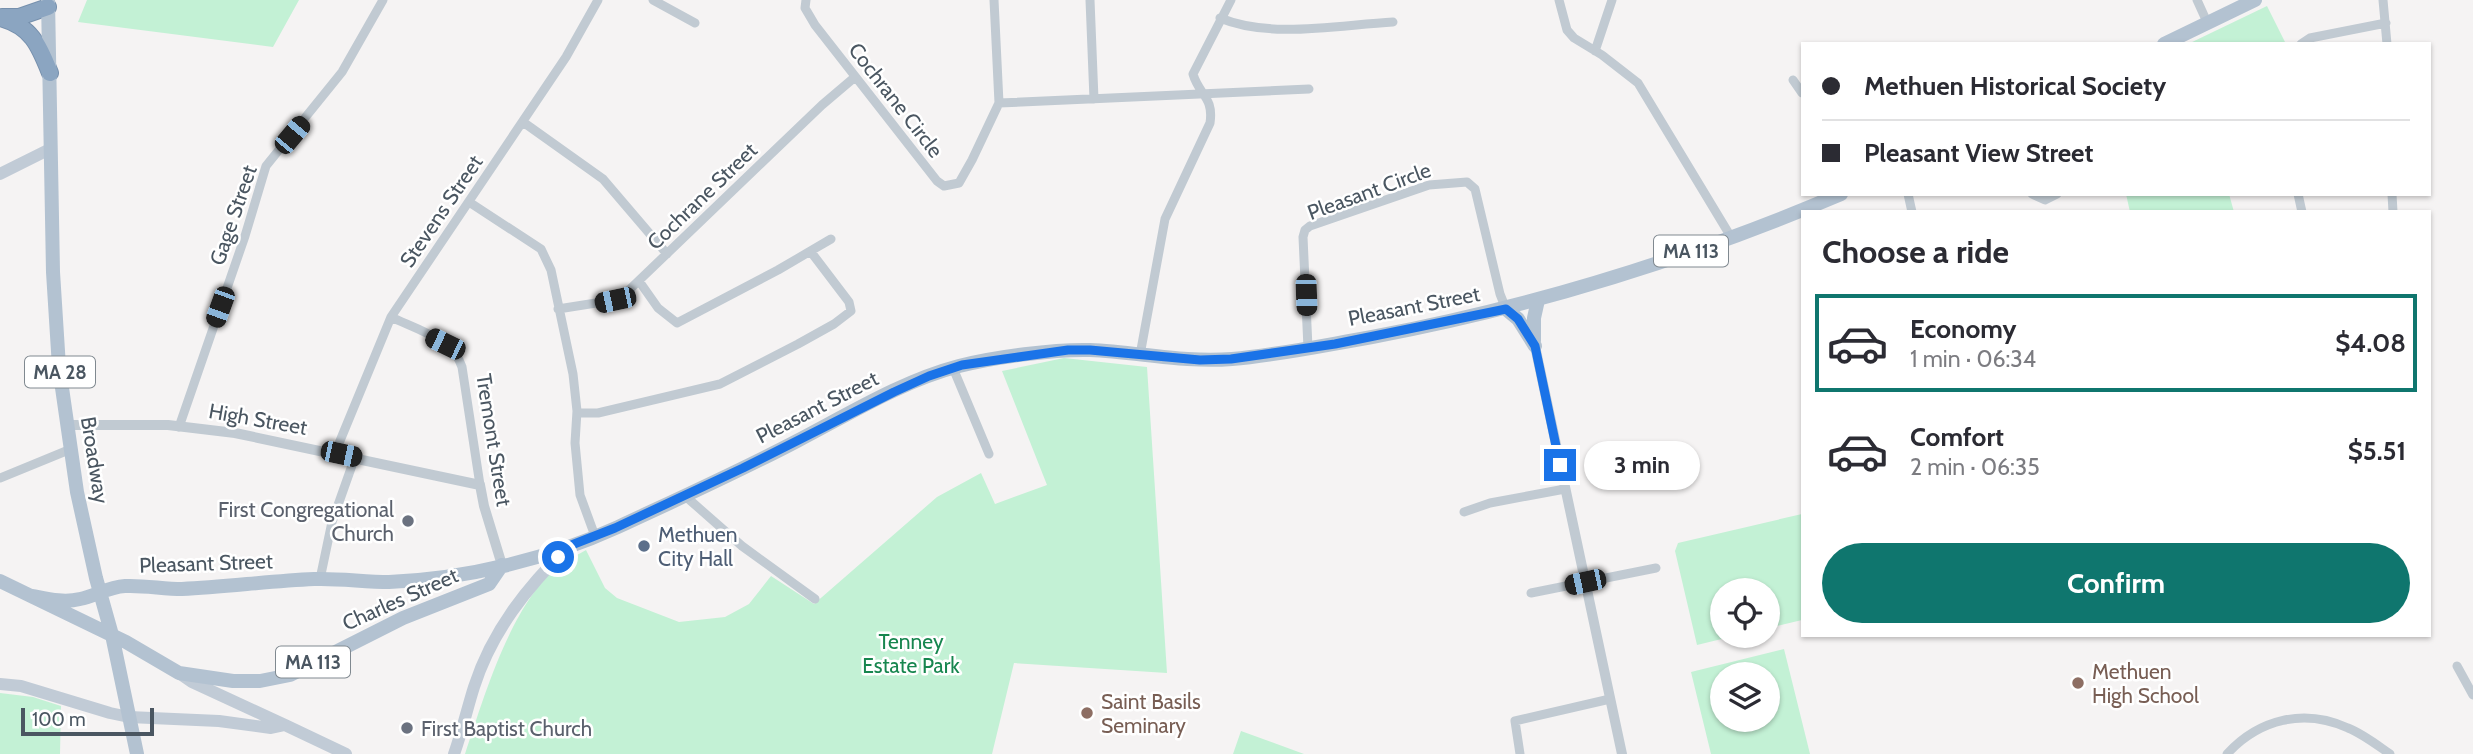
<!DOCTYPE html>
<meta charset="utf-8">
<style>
body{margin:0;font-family:Cabin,sans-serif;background:#f7f7f7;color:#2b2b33;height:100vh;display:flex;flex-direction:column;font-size:26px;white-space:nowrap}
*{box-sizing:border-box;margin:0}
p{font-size:23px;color:#7c7c81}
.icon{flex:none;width:38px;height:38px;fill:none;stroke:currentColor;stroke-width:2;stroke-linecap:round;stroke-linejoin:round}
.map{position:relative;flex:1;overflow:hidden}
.panel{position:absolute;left:1801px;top:210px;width:630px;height:427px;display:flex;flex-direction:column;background:#fff;border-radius:0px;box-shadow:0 2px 5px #0004}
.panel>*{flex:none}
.banner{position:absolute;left:1801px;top:42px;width:630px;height:154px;border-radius:0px;box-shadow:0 2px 5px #0004;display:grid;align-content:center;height:154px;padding:0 21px;background:#fff}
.controls{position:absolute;left:1710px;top:578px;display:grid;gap:14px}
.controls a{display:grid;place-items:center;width:70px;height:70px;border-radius:50%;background:#fff;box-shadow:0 2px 5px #0004;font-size:35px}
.scale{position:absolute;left:21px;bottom:18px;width:133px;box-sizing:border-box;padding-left:7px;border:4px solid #4a5661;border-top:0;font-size:19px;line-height:24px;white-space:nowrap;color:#4a5661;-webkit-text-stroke:5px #fff;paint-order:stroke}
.end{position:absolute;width:32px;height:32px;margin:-16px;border:9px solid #1a73e8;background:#fff;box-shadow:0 0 0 4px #fff}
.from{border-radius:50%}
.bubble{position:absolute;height:49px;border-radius:24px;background:#fff;box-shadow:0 2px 5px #0004;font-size:23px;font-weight:700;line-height:49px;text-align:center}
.car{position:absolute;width:21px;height:42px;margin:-21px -10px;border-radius:9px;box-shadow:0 0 5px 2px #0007;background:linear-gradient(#222 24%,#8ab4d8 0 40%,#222 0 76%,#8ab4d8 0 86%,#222 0)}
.banner b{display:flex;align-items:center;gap:24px;height:66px;font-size:26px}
.banner b+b{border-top:2px solid #e1e1e2}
.banner i{width:18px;height:18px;background:#2b2b33}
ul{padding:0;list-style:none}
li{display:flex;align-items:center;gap:21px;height:98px;margin:0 14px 10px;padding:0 7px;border:4px solid transparent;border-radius:0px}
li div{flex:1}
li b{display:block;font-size:26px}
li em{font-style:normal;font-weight:700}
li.selected{border-color:#0f766e}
li>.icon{width:63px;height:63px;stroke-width:1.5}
h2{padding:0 21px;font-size:32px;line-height:84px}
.cta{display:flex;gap:14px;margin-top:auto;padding:14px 21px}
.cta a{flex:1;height:80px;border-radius:42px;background:#0f766e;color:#fff;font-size:28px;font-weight:700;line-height:80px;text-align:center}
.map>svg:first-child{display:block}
</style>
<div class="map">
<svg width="2473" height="754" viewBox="0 0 2473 754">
<rect width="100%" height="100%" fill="#f5f3f3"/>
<path fill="#c3f1d5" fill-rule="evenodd" d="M87 0H299L273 47 78 22Z
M2267 6 2286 44H2188Z
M2126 194H2229L2234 212H2130Z
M1064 358 1147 367 1167 673 1014 663 992 754H465C484 697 512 600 562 563 569 558 578 555 586 550L605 588 617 598 679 622 725 617 749 604 771 576 814 604 937 497 981 473 995 504 1047 485 1002 371Z
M1802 514V620L1768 628V590H1722V635H1738L1697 645 1675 551 1678 543Z
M1784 649 1810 754H1711L1691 672ZM1722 674H1768V719H1722Z
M0 693 33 697 61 706 60 754H0Z
M1241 731 1304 754H1233Z"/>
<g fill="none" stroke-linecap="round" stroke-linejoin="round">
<g stroke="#7690ad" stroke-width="18">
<path id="motorway" d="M2 17H19L48 7
M0 18C31 26 39 45 50 73"/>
</g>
<path stroke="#c1cad2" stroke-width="9" d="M653 0 695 23
M806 0 805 8 815 25 937 181 944 186 959 183 972 160 999 103 994 0
M1090 0 1094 99
M1559 0 1567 30 1574 38 1602 55 1638 83 1731 237
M2197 0 2207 22
M2383 0 2387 44
M1220 18C1271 39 1338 25 1393 22
M2301 44 2310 38 2386 23
M1595 51 1612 0
M1793 80 1802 93
M999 103 1309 89
M523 122 603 179 667 254
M1908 194 1912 212
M2032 194 2045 200 2057 194
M2298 194 2302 212
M2392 194 2393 212
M469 202 541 249 551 270 573 374 577 411 575 443 580 495 595 536
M639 281 658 308 677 323 778 270 831 239
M558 309 615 300 628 291 822 105 855 77
M391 317C416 329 453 339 462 367L480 485
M1308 348 1303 237 1305 230 1310 226 1429 185 1467 182 1475 189 1500 294 1506 309
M1140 355 1165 219 1210 123C1214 97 1199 95 1193 74L1231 0
M953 368 989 454
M577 413H598L720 384 798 344 834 324 851 311 849 302 811 252
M179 427 245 236 266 166 342 72 383 0
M335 453 391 317 566 57 598 0
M0 478 71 449
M684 495 742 546 815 599
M1464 512 1490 503 1565 489
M320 579 332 522 355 457
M1531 593 1656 568
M2457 666 2473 695
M1520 754 1515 721 1610 699
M2227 754C2259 719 2304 708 2348 728 2363 734 2377 745 2390 754"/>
<path stroke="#c1cad2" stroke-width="10" d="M1535 346 1622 754
M67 425H168L235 433 480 485 484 506 502 565"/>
<path stroke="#c1cbd6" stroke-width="12" d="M0 174 50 149
M179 673 192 682 285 725
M0 684 21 686 110 713 129 717 219 721 271 728 285 725 346 754
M454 754C462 732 467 709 474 687 492 631 527 587 569 546"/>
<path stroke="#b3c2d1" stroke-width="14" d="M48 0 53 272 59 367 77 492 96 578 112 635 137 754
M2164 44 2255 0
M1506 309 1518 319 1535 346
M1534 341V318L1538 300
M0 581 126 642 179 673 233 681H260L290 675 403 618 489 584 502 565
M33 596C48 599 64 603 80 599 95 596 108 587 125 586 144 585 163 589 182 589 226 587 269 581 314 579 339 578 364 582 389 582 466 579 548 559 618 527 678 499 738 472 797 441 849 414 902 381 959 366 994 357 1055 349 1090 350 1138 352 1184 363 1232 359 1279 355 1325 345 1372 337 1532 307 1690 258 1841 194"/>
<use href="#motorway" stroke="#8ba5c1" stroke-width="16"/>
</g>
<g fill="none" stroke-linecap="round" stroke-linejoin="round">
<path stroke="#1a73e8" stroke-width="9" d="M558 557 569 546 615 528 743 468 894 392 929 376 962 365 1068 350H1090L1200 360 1231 359 1335 344 1506 309 1518 319 1535 346 1560 465"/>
</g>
<g fill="#6b7280" stroke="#fff" stroke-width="2.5">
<circle cx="408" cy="521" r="7"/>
<circle cx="407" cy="728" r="7"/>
</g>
<circle fill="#5c6f8a" stroke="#fff" stroke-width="2.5" cx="644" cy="546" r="7"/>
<g fill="#8d6e63" stroke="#fff" stroke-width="2.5">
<circle cx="2078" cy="683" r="7"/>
<circle cx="1087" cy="713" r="7"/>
</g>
<g text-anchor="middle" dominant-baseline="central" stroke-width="5" stroke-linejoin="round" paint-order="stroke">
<g fill="#fff" stroke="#808990" stroke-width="2">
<rect x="1654" y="235.5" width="74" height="31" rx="5"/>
<rect x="25" y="356.5" width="70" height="31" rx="5"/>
<rect x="276" y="646.5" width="74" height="31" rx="5"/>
</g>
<g font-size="19" font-weight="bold" fill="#4a5661">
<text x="1691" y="251">MA 113</text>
<text x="60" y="372">MA 28</text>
<text x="313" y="662">MA 113</text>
</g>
<g font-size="21" fill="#4a5661" stroke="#fff">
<text transform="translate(896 100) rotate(52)">Cochrane Circle</text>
<text transform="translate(1369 191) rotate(-20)">Pleasant Circle</text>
<text transform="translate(702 196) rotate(-44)">Cochrane Street</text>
<text transform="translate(441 211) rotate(-56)">Stevens Street</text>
<text transform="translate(233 215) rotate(-71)">Gage Street</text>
<text transform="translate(1414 306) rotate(-11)">Pleasant Street</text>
<text transform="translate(817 407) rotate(-27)">Pleasant Street</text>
<text transform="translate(258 419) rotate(10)">High Street</text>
<text transform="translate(494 440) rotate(81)">Tremont Street</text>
<text transform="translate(95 460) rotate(81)">Broadway</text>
<text transform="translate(206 563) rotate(-2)">Pleasant Street</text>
<text transform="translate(400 599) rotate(-24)">Charles Street</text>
</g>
<g font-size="21" fill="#5b616d" stroke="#fff" text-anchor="end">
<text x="394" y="509">First Congregational<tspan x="394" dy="24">Church</tspan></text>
<text x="421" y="728" text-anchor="start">First Baptist Church</text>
</g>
<g font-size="21" fill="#4e5e75" stroke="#fff" text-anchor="start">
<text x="658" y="534">Methuen<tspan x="658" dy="24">City Hall</tspan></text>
</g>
<g font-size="21" fill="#17864f" stroke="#fff">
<text x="911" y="641">Tenney<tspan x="911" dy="24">Estate Park</tspan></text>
</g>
<g font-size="21" fill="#785e54" stroke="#fff" text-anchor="start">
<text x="2092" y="671">Methuen<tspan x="2092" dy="24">High School</tspan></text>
<text x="1101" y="701">Saint Basils<tspan x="1101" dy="24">Seminary</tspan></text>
</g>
</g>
</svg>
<div class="controls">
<a><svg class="icon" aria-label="locate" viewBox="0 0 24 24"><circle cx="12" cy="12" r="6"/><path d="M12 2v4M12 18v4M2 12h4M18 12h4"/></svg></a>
<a><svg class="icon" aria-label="layers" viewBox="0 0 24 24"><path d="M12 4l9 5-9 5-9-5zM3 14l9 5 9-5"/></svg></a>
</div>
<div class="scale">100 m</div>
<i class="end from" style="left:558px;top:557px"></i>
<i class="end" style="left:1560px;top:465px"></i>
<div class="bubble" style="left:1584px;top:441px;width:116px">3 min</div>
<i class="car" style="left:292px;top:135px;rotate:40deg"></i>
<i class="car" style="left:1306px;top:295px;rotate:178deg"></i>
<i class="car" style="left:615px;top:300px;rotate:258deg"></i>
<i class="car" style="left:220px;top:307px;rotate:200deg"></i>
<i class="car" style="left:445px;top:344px;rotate:296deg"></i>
<i class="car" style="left:341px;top:454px;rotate:102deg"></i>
<i class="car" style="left:1585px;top:582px;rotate:258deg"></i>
<div class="banner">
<b><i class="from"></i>Methuen Historical Society</b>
<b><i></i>Pleasant View Street</b>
</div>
<section class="panel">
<h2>Choose a ride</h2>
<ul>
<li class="selected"><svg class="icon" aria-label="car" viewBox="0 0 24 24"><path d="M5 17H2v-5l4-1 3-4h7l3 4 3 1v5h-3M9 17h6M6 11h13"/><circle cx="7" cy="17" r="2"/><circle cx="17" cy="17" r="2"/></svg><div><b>Economy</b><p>1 min · 06:34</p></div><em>$4.08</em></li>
<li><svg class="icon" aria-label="car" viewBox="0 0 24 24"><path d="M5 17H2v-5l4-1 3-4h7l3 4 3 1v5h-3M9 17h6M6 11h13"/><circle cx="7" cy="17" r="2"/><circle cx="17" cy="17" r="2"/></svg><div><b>Comfort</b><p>2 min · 06:35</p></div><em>$5.51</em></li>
</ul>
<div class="cta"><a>Confirm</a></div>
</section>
</div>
